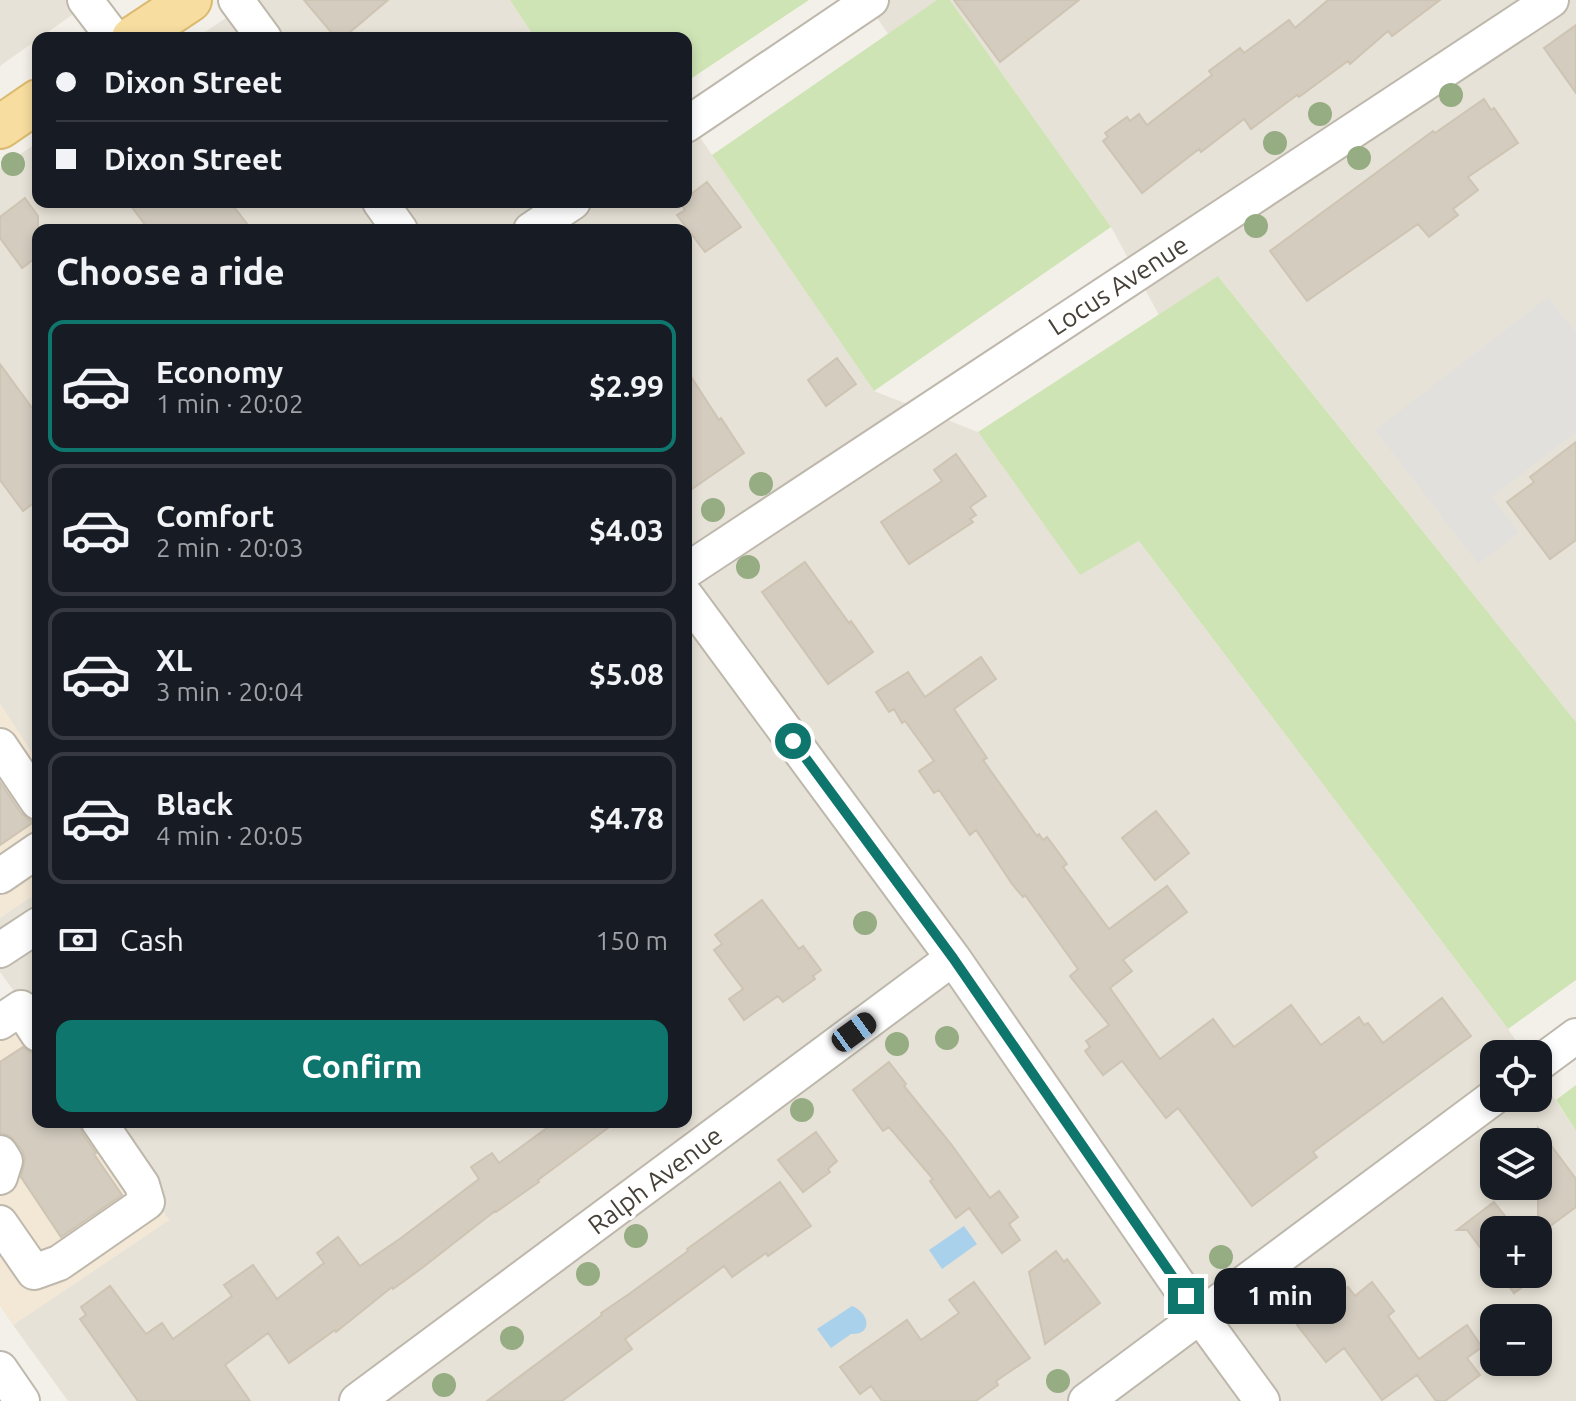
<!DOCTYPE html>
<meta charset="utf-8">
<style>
body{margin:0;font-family:Ubuntu,sans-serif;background:#20242c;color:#f1f3f6;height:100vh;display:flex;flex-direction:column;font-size:30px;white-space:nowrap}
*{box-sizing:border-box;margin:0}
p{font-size:26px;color:#9ea1a6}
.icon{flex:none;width:44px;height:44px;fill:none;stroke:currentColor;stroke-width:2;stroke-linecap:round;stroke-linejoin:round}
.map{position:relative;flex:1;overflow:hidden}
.side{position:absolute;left:32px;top:224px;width:660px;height:904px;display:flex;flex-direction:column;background:#171b24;border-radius:16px;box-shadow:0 4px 12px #0003}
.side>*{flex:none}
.guide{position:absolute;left:32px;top:32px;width:660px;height:176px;border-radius:16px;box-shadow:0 4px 12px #0003;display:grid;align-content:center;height:176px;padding:0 24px;background:#171b24}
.controls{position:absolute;left:1480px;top:1040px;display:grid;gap:16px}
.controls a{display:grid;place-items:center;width:72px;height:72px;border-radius:16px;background:#171b24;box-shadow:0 4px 12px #0003;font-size:40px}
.end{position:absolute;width:36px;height:36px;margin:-18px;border:10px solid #0f766e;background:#fff;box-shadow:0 0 0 4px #fff}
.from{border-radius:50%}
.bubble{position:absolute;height:56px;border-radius:16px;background:#171b24;box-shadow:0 4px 12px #0003;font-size:26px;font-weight:700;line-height:56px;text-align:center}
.car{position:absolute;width:24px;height:48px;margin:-24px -12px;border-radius:10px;box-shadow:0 0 6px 2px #0007;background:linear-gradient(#222 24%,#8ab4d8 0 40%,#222 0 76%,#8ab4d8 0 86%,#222 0)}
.guide b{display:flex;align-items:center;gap:28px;height:76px;font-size:30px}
.guide b+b{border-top:2px solid #363941}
.guide i{width:20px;height:20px;background:#f1f3f6}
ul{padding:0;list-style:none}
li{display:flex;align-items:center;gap:24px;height:132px;margin:0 16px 12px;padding:0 8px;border:4px solid #363941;border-radius:16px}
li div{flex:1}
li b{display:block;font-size:30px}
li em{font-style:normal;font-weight:700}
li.active{border-color:#0f766e}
li>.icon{width:72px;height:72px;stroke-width:1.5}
h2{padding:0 24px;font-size:36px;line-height:96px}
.pay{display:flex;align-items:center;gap:20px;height:88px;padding:0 24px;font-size:30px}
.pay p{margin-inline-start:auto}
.action{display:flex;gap:16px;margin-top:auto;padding:16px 24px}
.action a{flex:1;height:92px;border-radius:16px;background:#0f766e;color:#fff;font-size:32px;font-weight:700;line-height:92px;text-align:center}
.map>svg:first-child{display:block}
</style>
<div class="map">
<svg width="1576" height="1401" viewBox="0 0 1576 1401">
<rect width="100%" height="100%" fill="#f3f0e9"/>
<path fill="#e7e2d7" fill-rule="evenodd" d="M0 0H93L0 66Z
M253 0H510L535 38H196Z
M865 0H938L888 34Z
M950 0H1576V722L1219 277 1159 315 1111 227Z
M686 117 874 391 978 432 1080 574 1139 541 1508 1029 1525 1054H1494V1098H1538V1074L1576 1131V1401H68L13 1325 169 1220 103 1122H686V230H38V762L0 704V168L38 142V202H686ZM1494 1142H1538V1186H1494ZM1494 1230H1538V1274H1494ZM1494 1318H1538V1362H1494Z
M38 892V1024L0 972V918Z"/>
<path fill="#f3e7d6" d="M0 704 38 762V892L0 918Z
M16 992 38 1024V1122H103L169 1220 13 1325 0 1306V1003Z"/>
<path fill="#cfe4b5" d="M510 0H809L686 82V38H535Z
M937 0H950L1111 227 874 391 712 155Z
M1218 276 1576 722V980L1508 1029 1139 541 1080 575 978 432Z
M1576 1085V1131L1556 1100Z"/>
<path fill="#e2e0dd" d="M1548 297 1576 333V432L1492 497 1519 533 1478 564 1375 430Z"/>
<path fill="#aad1eb" d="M964 1226 977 1244 942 1269 929 1250Z
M852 1306C870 1313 873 1335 851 1334L831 1348 817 1329Z"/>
<path fill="#d4ccbf" stroke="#cec4b3" stroke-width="2" d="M304 0H388L343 38H336Z
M954 0H1079L1000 62Z
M1328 0H1440L1392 36 1388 31 1350 64 1348 61 1299 97 1297 95 1251 129 1244 119 1201 152 1199 149 1142 193 1103 141 1108 137 1105 133 1127 117 1130 121 1139 114 1147 125 1212 75 1209 71 1240 48 1244 53 1289 20 1295 28Z
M1576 25V93L1544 48Z
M1484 99 1491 110 1494 108 1518 143 1468 177 1478 190 1453 209 1458 215 1429 237 1418 224 1307 301 1270 251 1433 131 1435 133Z
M707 182 741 227 705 252 677 215 685 210 680 203 686 202V198Z
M25 198 38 216V256L22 268 0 238V217Z
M128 202H230L252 230H149Z
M837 358 856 384 826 406 808 380Z
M0 364 38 416V500L23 511 0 480Z
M686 369 719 420 721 418 744 453 686 493Z
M1576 442V540L1550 559 1507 502 1534 482 1530 477Z
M956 454 986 496 970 507 976 515 970 519 973 522 909 564 881 522 942 481 934 470Z
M805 562 849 623 851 621 873 652 828 684 762 592Z
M981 657 996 679 954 709 987 758 983 760 1037 836 1039 834 1043 840 1047 837 1067 864 1063 867 1109 929 1167 886 1187 912 1123 960 1132 971 1110 988 1160 1059 1213 1019 1234 1047 1291 1005 1321 1045 1359 1017 1364 1025 1368 1023 1383 1043 1442 998 1471 1036 1313 1152 1317 1157 1252 1206 1178 1108 1166 1118 1122 1061 1103 1075 1085 1051 1090 1047 1086 1041 1109 1025 1070 976 1078 969 1025 895 1023 897 1012 884 976 830 970 835 939 790 934 793 919 771 934 761 905 721 902 723 894 709 889 712 876 692 908 672 925 697Z
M0 782 21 813 29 820 35 821 0 845Z
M1156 811 1189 853 1155 880 1122 838Z
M762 900 799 949 803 946 821 970 813 976 815 979 783 1002 778 996 744 1020 729 999 743 989 714 950 722 944 715 935Z
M23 1047 30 1052 38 1054V1122H79L82 1133 96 1153 94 1154 122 1195 61 1237 21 1177 25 1159 22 1150 10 1136 0 1133V1062Z
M889 1062 906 1084 904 1086 951 1144 990 1198 999 1191 1018 1217 1009 1224 1020 1240 1002 1253 969 1208 956 1218 930 1181 933 1179 889 1127 883 1131 853 1090Z
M555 1122H616L538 1180 539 1182 496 1212 495 1211 422 1268 393 1289 392 1287 336 1332 335 1330 289 1363 268 1333 225 1365 250 1401H138L80 1319 86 1315 81 1307 110 1286 146 1334 162 1323 173 1339 232 1296 224 1285 253 1265 277 1299 324 1263 317 1253 338 1237 360 1266 401 1238 479 1179 471 1167 492 1153 499 1163Z
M1538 1128 1576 1179V1207L1538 1235Z
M816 1132 837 1161 828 1169 830 1172 803 1192 778 1160Z
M780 1182 811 1226 805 1230 768 1256 766 1253 732 1277 724 1266 625 1339 632 1349 562 1401H487L602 1315 601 1313 629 1294 688 1251 687 1249Z
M1494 1202 1516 1230H1494V1266L1467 1230H1457Z
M1056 1251 1064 1262 1067 1259 1100 1303 1045 1344 1029 1272Z
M1500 1274H1532L1535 1278 1514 1293Z
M974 1282 1030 1358 996 1381 998 1385 976 1401H882L871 1386 860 1394 840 1367 907 1320 921 1340 959 1313 949 1300Z
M1372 1282 1394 1311 1388 1316 1419 1359 1467 1325 1482 1347 1467 1358 1480 1375 1445 1401H1436L1417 1375 1382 1400 1344 1348 1326 1362 1297 1325 1348 1287 1355 1296Z"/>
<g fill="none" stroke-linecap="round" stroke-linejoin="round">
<g stroke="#beb8ac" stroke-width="38">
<path id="minor" d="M85 0 114 38
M236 0 264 38
M686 125 871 0
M380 202 400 230
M531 230 573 202
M686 571 1551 0
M686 596 953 958 1200 1316 1262 1401
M0 746 38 802
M0 876 38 850
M0 950 38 925
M0 1022 21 1008 38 1034
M1538 1064 1576 1036
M0 1153 5 1161 0 1177
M0 1223 34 1272 59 1263 147 1202 142 1185 99 1122
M0 1369 22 1401
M357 1401 953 958
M1086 1401 1494 1097"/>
</g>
<g stroke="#dbba6f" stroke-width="46">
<path id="major" d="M133 38 190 0
M0 127 38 101"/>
</g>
<use href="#minor" stroke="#fff" stroke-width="34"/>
<use href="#major" stroke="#f7dd9f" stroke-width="42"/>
</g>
<g fill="#96ac83">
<circle cx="1451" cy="95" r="12"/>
<circle cx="1320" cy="114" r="12"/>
<circle cx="1275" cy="143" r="12"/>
<circle cx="1359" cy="158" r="12"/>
<circle cx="13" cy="164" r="12"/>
<circle cx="1256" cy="226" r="12"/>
<circle cx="761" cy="484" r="12"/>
<circle cx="713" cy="510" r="12"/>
<circle cx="748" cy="567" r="12"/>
<circle cx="865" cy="923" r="12"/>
<circle cx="947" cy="1038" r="12"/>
<circle cx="897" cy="1044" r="12"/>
<circle cx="802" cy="1110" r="12"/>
<circle cx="636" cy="1236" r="12"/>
<circle cx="1221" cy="1257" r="12"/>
<circle cx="588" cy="1274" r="12"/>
<circle cx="512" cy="1338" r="12"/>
<circle cx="1058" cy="1381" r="12"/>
<circle cx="444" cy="1385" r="12"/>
</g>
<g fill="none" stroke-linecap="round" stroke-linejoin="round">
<path stroke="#0f766e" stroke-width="10" d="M793 741 953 958 1186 1296"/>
</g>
<g text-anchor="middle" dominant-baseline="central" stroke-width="7" stroke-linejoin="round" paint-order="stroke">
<g font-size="26" fill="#464138" stroke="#fff">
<text transform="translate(1118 285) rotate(-33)">Locus Avenue</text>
<text transform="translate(655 1180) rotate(-37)">Ralph Avenue</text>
</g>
</g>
</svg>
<div class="controls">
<a><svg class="icon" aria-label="locate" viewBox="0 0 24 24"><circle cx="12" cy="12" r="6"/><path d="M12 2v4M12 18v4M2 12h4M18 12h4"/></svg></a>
<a><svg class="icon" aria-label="layers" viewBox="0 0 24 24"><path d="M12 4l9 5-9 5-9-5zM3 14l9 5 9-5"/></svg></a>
<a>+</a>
<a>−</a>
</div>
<i class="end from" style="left:793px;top:741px"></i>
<i class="end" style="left:1186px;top:1296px"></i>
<div class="bubble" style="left:1214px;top:1268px;width:132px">1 min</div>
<i class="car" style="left:854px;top:1032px;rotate:54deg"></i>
<div class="guide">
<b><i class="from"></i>Dixon Street</b>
<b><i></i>Dixon Street</b>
</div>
<section class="side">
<h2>Choose a ride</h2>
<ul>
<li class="active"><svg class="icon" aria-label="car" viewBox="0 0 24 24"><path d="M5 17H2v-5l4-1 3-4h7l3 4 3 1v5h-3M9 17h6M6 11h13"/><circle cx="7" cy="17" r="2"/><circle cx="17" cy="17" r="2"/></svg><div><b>Economy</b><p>1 min · 20:02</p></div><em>$2.99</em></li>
<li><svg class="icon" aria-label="car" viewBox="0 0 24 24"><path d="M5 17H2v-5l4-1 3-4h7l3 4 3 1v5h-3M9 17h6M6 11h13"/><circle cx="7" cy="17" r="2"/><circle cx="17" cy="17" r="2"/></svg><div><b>Comfort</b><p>2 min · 20:03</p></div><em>$4.03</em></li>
<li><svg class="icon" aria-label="car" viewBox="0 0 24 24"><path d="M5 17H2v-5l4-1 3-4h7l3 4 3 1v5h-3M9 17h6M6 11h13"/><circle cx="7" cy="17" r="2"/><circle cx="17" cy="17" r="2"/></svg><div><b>XL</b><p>3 min · 20:04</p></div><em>$5.08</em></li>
<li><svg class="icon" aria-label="car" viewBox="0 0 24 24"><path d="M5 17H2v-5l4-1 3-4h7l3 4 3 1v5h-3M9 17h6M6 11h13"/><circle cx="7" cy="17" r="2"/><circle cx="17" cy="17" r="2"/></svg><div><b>Black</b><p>4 min · 20:05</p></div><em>$4.78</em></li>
</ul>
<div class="pay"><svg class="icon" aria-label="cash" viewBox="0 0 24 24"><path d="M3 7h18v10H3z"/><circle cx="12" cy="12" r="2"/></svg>Cash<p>150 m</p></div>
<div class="action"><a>Confirm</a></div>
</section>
</div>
